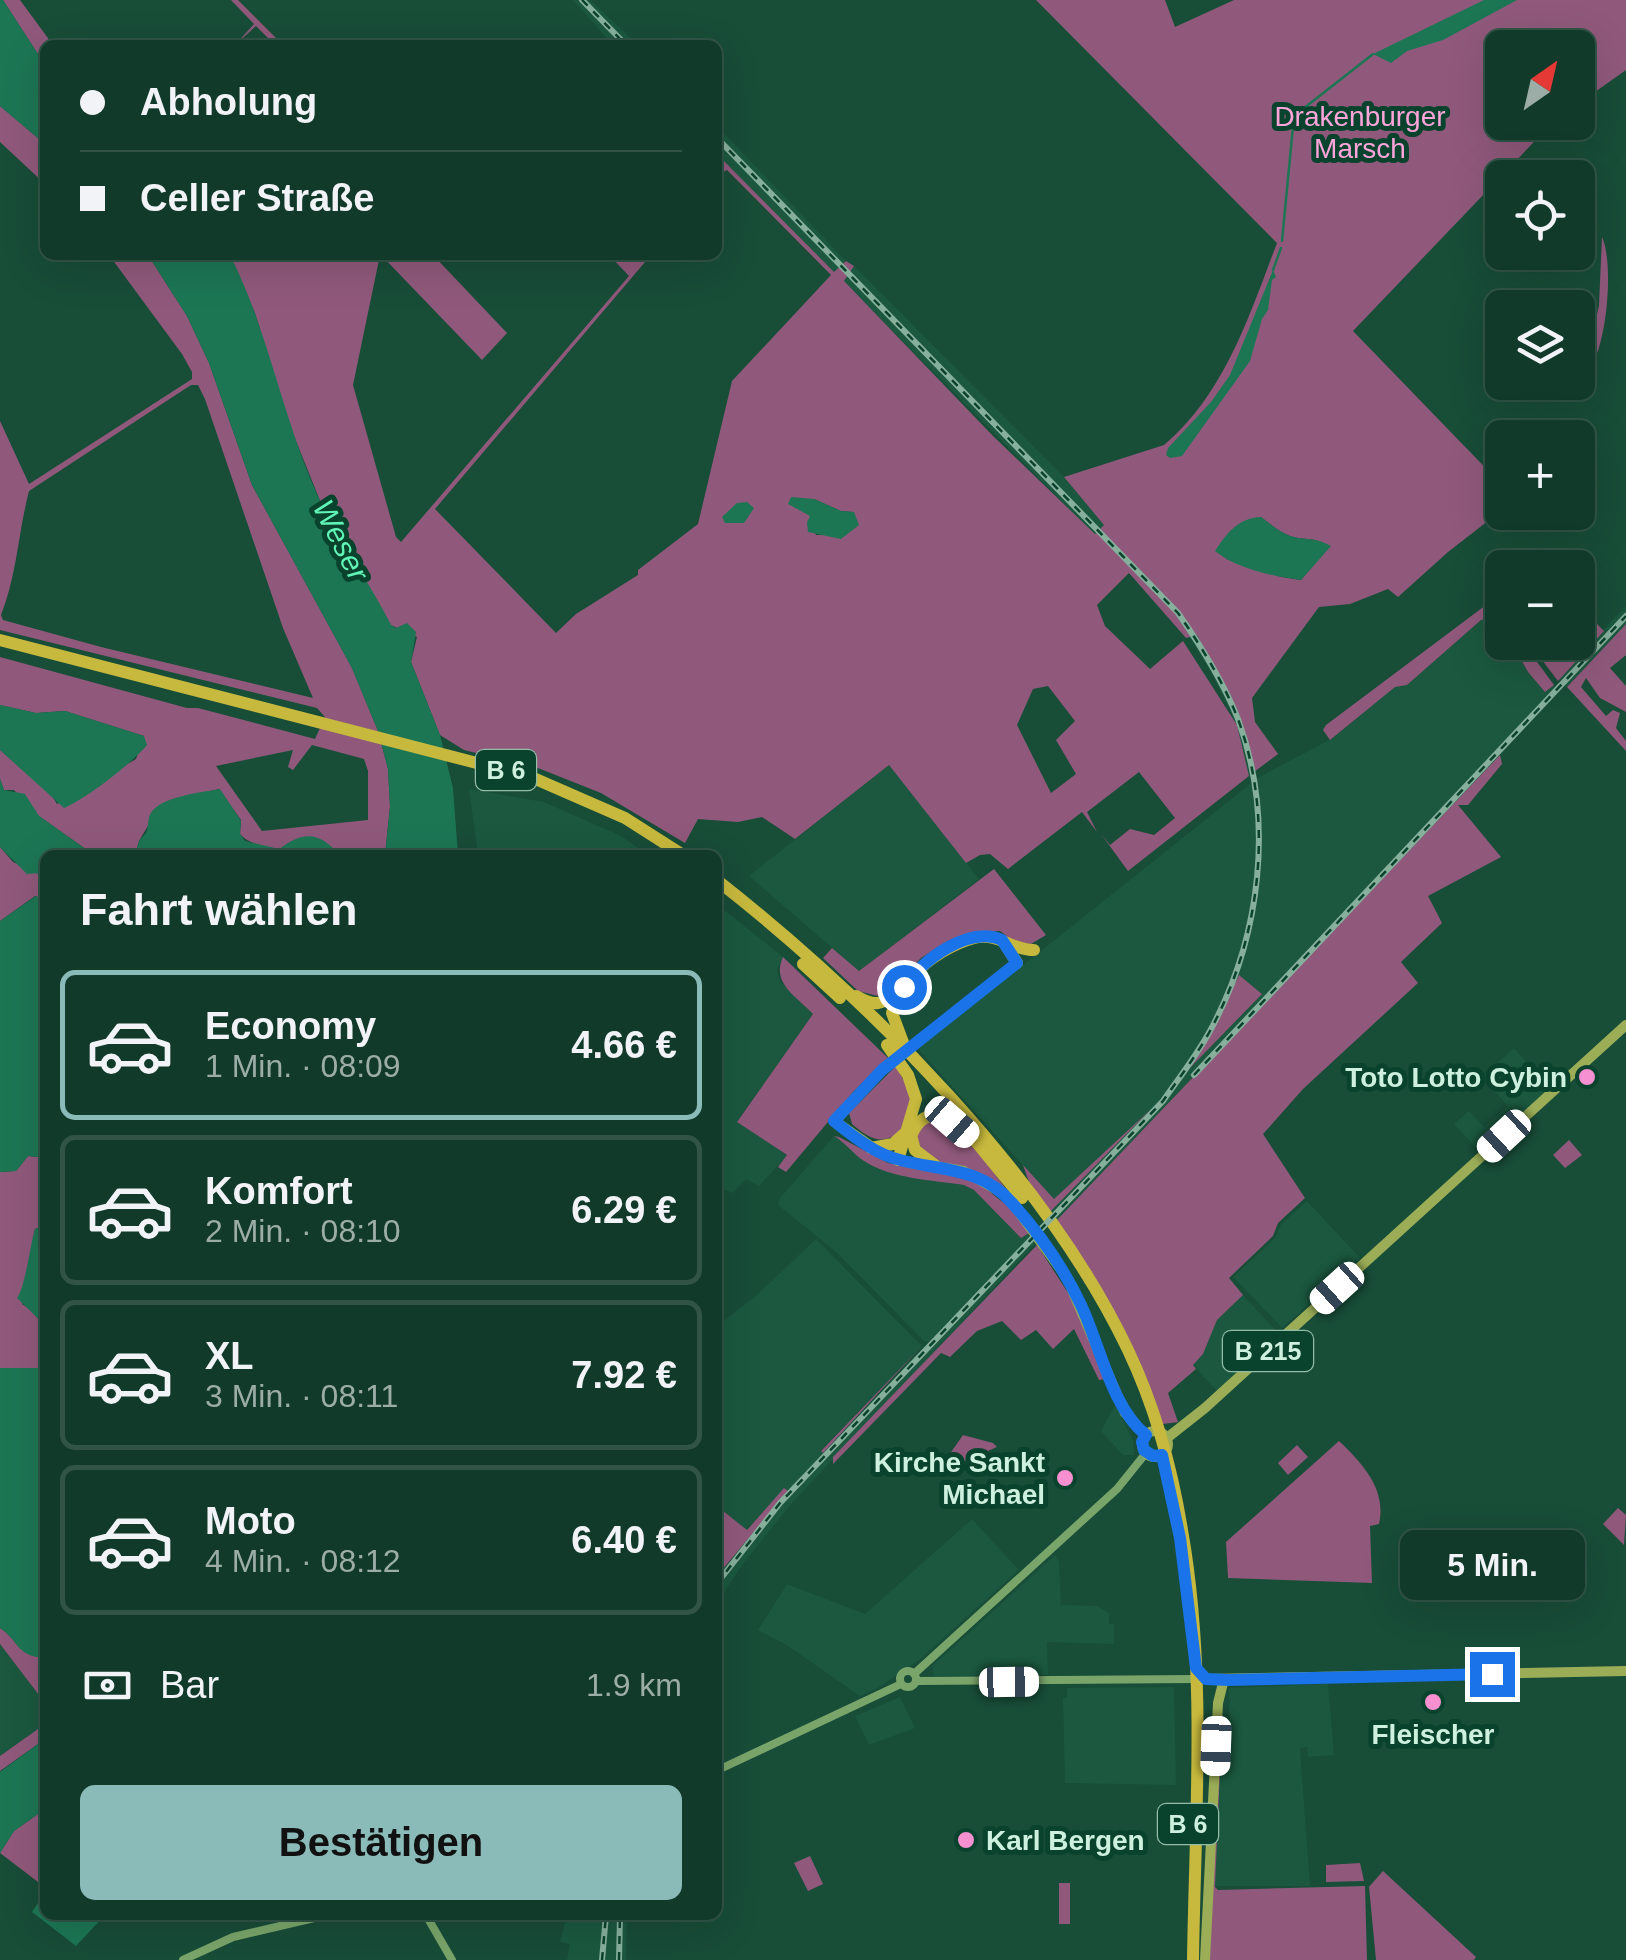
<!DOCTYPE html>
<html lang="de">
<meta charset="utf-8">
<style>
body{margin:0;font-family:Arial,sans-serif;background:#1f4536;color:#f1f3f6;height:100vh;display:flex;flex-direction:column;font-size:38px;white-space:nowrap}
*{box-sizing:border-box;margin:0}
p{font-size:32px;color:#9cada8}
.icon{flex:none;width:55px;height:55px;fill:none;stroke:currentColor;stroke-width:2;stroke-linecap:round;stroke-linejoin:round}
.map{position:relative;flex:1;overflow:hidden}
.sheet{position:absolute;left:40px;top:850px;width:682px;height:1070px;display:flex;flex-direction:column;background:#123a2a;border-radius:15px;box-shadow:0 10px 40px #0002,0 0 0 2px #315447}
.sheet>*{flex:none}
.banner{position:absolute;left:40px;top:40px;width:682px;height:220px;border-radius:15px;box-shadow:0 10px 40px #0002,0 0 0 2px #315447;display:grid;align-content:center;height:220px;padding:0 40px;background:#123a2a}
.needle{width:65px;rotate:34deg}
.fabs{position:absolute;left:1485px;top:30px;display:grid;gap:20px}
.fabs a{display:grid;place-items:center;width:110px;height:110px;border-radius:15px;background:#123a2a;box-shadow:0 10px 40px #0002,0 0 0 2px #315447;font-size:50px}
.end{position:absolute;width:45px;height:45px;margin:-22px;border:12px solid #1a73e8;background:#fff;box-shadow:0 0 0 5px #fff}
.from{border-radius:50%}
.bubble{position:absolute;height:70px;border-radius:15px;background:#123a2a;box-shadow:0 10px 40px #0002,0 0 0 2px #315447;font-size:32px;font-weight:800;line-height:70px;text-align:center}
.car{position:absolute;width:30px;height:60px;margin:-30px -15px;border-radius:12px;box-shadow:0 0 8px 2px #0007;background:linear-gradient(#fff 24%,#345 0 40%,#fff 0 76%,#345 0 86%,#fff 0)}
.banner b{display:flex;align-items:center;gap:35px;height:95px;font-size:38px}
.banner b+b{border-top:2px solid #315447}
.banner i{width:25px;height:25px;background:#f1f3f6}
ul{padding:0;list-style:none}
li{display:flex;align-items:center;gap:30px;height:150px;margin:0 20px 15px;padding:0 20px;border:5px solid #315447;border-radius:15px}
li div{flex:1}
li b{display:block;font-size:38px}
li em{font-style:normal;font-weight:800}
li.selected{border-color:#8bbbb9}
li>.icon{width:90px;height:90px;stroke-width:1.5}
h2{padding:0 40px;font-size:45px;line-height:120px}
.pay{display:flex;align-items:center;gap:25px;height:110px;padding:0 40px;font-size:38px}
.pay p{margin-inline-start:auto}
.action{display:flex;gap:20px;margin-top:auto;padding:20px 40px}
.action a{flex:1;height:115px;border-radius:15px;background:#8bbbb9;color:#111;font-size:40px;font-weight:800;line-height:115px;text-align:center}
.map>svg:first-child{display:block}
</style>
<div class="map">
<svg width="1626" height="1960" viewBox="0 0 1626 1960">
<rect width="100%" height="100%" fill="#184d38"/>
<path fill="#1b583f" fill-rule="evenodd" d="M573 0H590L638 45H613Z
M718 127 846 261 834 273 718 155Z
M854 266 1064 477 1105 526 1095 535 843 281Z
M1626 606V624L1567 687 1558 677Z
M1489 619 1502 631V642L1512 643 1528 672 1546 691 1554 685 1560 691 1056 1221 1050 1212 1135 1125 1054 1200 918 1049 1259 777 1333 738 1395 687 1407 685 1481 620ZM1240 976 1262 994 1191 1066 1208 1040Z
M1197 634 1242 722 1254 772 1249 776 1237 725 1210 670 1189 637Z
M889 765 979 879 859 971 749 876Z
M469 789 544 802 621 836 648 855H478Z
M718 905 783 957 777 970 780 981 813 1014 737 1121 787 1156 759 1186 746 1179 733 1193 721 1189 718 1206Z
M1514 1048 1549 1088 1479 1151 1454 1124 1469 1111 1484 1127 1508 1106 1482 1077Z
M834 1136 850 1146 862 1160 964 1185 974 1190 1021 1238 1029 1233 1036 1243 792 1503 743 1564 718 1602V1572L728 1561 733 1564 736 1560 732 1556 787 1491 784 1489 746 1530 718 1507V1326L759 1293 816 1239 922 1346 821 1450 823 1453 929 1341 925 1342 835 1251 778 1205 780 1198Z
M1307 1201 1360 1258 1282 1328 1233 1277 1275 1238 1281 1224Z
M1243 1295 1278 1333 1217 1391 1193 1365 1203 1354 1217 1320Z
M1115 1405 1133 1440 1134 1455H1123L1101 1431Z
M972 1519 1019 1570 919 1660 876 1689 860 1696 788 1646 758 1630 787 1584 865 1614Z
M1055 1555 1059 1562 1061 1605 1097 1606 1109 1613V1624H1114V1644L1047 1642 1048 1675 934 1676 932 1666Z
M0 1644 45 1703V1724L0 1756Z
M1328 1684 1334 1755 1308 1757 1307 1747 1300 1748 1310 1886H1215L1221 1748H1230L1229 1688Z
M1174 1687 1176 1785 1065 1783 1063 1698H1067V1688Z
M900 1697 915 1728 869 1745 855 1716Z
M567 1915H627L626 1960H567L570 1944 560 1942Z"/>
<path fill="#90597b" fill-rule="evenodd" d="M3 0H20L53 45H45V65Z
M231 0H238L283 45H275L256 26 235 45 254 24Z
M1036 0H1165L1175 27 1234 0H1626V70L1578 104V48H1502V122L1552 123 1353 331 1502 485V510L1448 552 1398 597 1388 589 1350 604 1319 607 1252 698 1255 722 1278 754 1254 772 1242 722 1197 635 1186 638 1129 573 1097 605 1105 626 1150 669 1183 641 1237 725 1249 776 1128 871 1101 834 1110 845 1130 829 1154 835 1175 818 1139 772 1087 812 1097 832 1082 812 1008 869 990 854 980 855 966 863 889 765 795 839 762 817 738 822 698 819 685 843 601 793 538 768 464 750 440 735 411 662 417 637 391 625 325 513 290 426 255 313 230 255H380L353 385 396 537 401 542 629 276 609 255H651L435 509 556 633 576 614 638 575V570L698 524 732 381 831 275 727 170 718 175 723 163 718 155 834 272 846 261 854 266 844 281 993 436 1095 534 1104 525 1064 477 1164 445C1225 393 1249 316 1277 243ZM814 499 841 511 853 512 827 535H816L805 500ZM1261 517C1270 524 1279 532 1290 536 1306 541 1312 536 1330 546L1301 580 1281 577 1226 559ZM1048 686 1075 721 1056 740 1076 774 1051 793 1017 725 1033 689Z
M0 106 45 144V184L0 142Z
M1602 237C1615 264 1607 368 1578 381L1592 339 1599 305Z
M109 255H148L187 316 209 363 252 485 352 668 378 731 388 769 390 806 385 855H340L339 852C315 851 255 853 240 834L241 820 219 789 178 798 149 824 139 841 135 855H94L39 816 14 790H4L0 779V750L49 791 57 804 100 786 114 772 136 759 144 736 65 711 36 713 0 705V657L187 708H198L315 739 325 717 317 708 0 630V421L29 484 192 379V372L182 354ZM191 385H198L205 399 283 628 313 698 101 647 3 620 1 615C17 575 18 533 29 491ZM312 745 364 759 368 771V820L262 831 216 766 293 750 288 767 293 770Z
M381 255H433L507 333 482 360Z
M1490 602 1502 613V631L1489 619 1481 620 1407 685 1395 687 1330 740 1323 730 1326 725Z
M1579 606 1604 631 1558 681 1529 643 1578 642Z
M1626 624V655L1610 668 1626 686V712L1600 698 1586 678 1581 687 1606 716 1613 710 1620 713 1616 728 1626 741V751L1567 687Z
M1512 643H1523L1554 685 1545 692 1528 672Z
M1500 755 1502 764 1468 805H1458L1501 857 1428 896 1442 923 1401 962 1418 983 1303 1089 1263 1134 1305 1198 1278 1223 1273 1236 1229 1278 1243 1295 1217 1320 1203 1354 1193 1365 1196 1369 1168 1393 1178 1422 1163 1424 1056 1221Z
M0 847 13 862 45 877V900L35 896 0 921Z
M994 869 1046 935 1031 944 1015 942 1000 931 974 932 948 941 921 958 887 992 878 996 858 991 823 958 832 948 859 971Z
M783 957 888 1058 854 1091 786 1172 778 1167 787 1155 737 1122 813 1014C796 996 771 983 783 957Z
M1239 975 1262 994 1187 1071 1208 1040Z
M896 1066 912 1096 902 1132C880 1145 871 1140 852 1124L849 1113Z
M1151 1109 1050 1212 1029 1182 1023 1165 1054 1199Z
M941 1118 977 1150 1035 1228 997 1185 984 1176 924 1157 915 1131 917 1126Z
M834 1136 839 1137 888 1163 962 1176 980 1184 1010 1208 1029 1233 1021 1238 974 1190 964 1185C932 1180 892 1179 864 1161 853 1154 846 1143 834 1136Z
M1569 1140 1582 1155 1565 1168 1553 1155Z
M28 1156 38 1157 45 1165V1225L35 1229 22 1304C47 1320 45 1336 45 1364L41 1368H0V1172L16 1171Z
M1037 1245 1074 1302 1105 1379 1099 1380 1074 1329 1053 1349 1036 1330 1021 1340 1002 1321 977 1331 950 1357 941 1353 833 1464V1457Z
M922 1346 823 1453 821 1451Z
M963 1435 993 1443 997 1447 946 1469 942 1465Z
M1339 1441C1362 1463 1387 1489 1379 1524L1370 1526 1372 1583 1228 1578 1226 1542Z
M1297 1445 1308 1457 1288 1475 1278 1463Z
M784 1488 788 1491 722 1570 718 1572V1507L747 1530Z
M1618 1508 1626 1515 1624 1545 1603 1524Z
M0 1628C18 1639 19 1659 45 1656V1703L0 1644Z
M45 1724V1739L0 1771V1756Z
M1221 1748 1215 1887 1218 1890 1365 1886 1367 1960H1209L1218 1749Z
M45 1809V1881L42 1885 0 1853 14 1831Z
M810 1856 823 1884 808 1891 794 1863Z
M1360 1863 1364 1881 1326 1882V1865Z
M1383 1871 1476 1957 1474 1960H1376L1369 1887Z
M1059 1883H1070V1924H1059Z"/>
<path fill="#1c7654" d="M0 0H3L45 65V144L0 106Z
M1484 0H1517L1443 40 1407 51 1391 63 1373 54Z
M148 255H230C267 328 281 410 313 485 334 535 367 577 391 625L396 628 407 623 416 632 411 662 440 735 453 788 458 855H385L390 807 388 769 378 731 352 668 252 485 209 363 187 316Z
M1273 270 1276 277 1272 280 1268 310 1262 319 1250 361 1182 456 1170 458 1166 455 1168 448 1211 402 1230 375Z
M791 497 814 499 841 511 854 512 859 525 841 539 808 532 807 522 810 516 788 504Z
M747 502 754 508 744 523H725L722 517 737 503Z
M1261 517C1270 524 1279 532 1290 536 1307 541 1312 536 1331 546L1301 580C1272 576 1237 569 1215 551 1227 533 1238 518 1261 517Z
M0 705 36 713 65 711 144 736 147 745C133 762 85 800 64 808L0 750Z
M0 779 4 790 25 794 39 816 94 855H45V877L41 873 27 874 0 847Z
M220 789 241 821 240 834 245 841 279 849C304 831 318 831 340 855H135L139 841 146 833C148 828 148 822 149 817 156 796 201 793 220 789Z
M36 896 45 900V1165L38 1157 28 1156 16 1171 0 1172V921Z
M45 1225V1325L17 1298C25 1288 30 1246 35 1229Z
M45 1364V1656L43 1658C15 1655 19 1640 0 1628V1368H41Z
M45 1739V1809L14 1831 0 1853V1772Z
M45 1892V1915H105L76 1946 32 1912Z"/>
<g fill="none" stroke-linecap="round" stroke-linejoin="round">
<path stroke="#1c7654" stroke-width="2.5" d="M1282 241 1294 116 1373 54
M1273 270 1281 248"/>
<path stroke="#7aa56a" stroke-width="8" d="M900 1679a8 8 0 1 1 16 0a8 8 0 1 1-16 0Z
M914 1674 1117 1489 1146 1453
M916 1681 1197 1679
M718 1770 901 1684
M426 1915 452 1960
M183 1960 233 1937 327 1915"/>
<path stroke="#9bae57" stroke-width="10" d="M1017 963 882 1070 835 1121 884 1155 898 1160 964 1171 1007 1196 1067 1278 1125 1413 1145 1435
M1142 1444a13 13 0 1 1 26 0a13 13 0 1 1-26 0Z
M1167 1438 1205 1408 1626 1025
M1206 1679 1626 1671
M1205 1960 1218 1703 1223 1683 1227 1679"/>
<path stroke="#c7b93d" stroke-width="12" d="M0 640 531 777 625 818 683 855
M718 881C868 999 1045 1176 1128 1350 1155 1407 1172 1468 1182 1530 1207 1671 1195 1817 1193 1960
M1004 942 1017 963
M803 964 840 998
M898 994 892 1013 904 1045
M856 996C863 1000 870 1004 878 1003 892 1001 905 983 914 974 930 958 952 944 974 938 998 932 1011 950 1034 950
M887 1045 908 1075 916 1099 898 1160
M968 1132 1022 1198
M911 1135 915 1150 936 1166
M911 1136C927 1099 952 1121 972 1139
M871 1148 893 1144 904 1134"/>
<g stroke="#86af9c" stroke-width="6">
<path id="rail" d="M582 0 626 45
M718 139 1178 613C1201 646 1223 681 1238 719 1275 820 1261 937 1210 1031 1197 1055 1179 1078 1163 1101L780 1503 718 1582
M1194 1075 1626 616
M602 1960 606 1915
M619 1960 620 1915"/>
</g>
<use href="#rail" stroke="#0a432d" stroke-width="2.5" stroke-dasharray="8" stroke-linecap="butt"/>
</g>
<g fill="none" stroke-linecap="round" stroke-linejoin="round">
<path stroke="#1a73e8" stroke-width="12" d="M904 987C922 960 969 925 1002 940L1017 963 882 1070 834 1121C854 1137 875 1154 900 1160 942 1171 981 1167 1012 1203 1039 1233 1064 1269 1081 1305 1100 1345 1111 1407 1146 1435L1142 1442 1144 1450 1153 1456 1162 1455 1180 1538 1196 1668 1206 1679 1228 1680 1492 1674"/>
</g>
<g fill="#f690d0" stroke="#0a432d" stroke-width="4">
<circle cx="1587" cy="1077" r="10"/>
<circle cx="1065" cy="1478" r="10"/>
<circle cx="1433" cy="1702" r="10"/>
<circle cx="966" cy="1840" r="10"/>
</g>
<g text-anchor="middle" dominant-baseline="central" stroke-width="10" stroke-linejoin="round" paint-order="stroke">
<g fill="#0a432d" stroke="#93bca9" stroke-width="2.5">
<rect x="476" y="750" width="60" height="40" rx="8"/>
<rect x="1223" y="1331" width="90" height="40" rx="8"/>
<rect x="1158" y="1804" width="60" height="40" rx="8"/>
</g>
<g font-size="25" font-weight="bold" fill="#cef0de">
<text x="506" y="770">B 6</text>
<text x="1268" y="1351">B 215</text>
<text x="1188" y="1824">B 6</text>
</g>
<g font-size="28" fill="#fda5db" stroke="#0a432d">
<text x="1360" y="116">Drakenburger<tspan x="1360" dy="32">Marsch</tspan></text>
</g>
<g font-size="28" font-weight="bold" fill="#cef0de" stroke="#0a432d" text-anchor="end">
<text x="1567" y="1077">Toto Lotto Cybin</text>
<text x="1045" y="1462">Kirche Sankt<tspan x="1045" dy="32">Michael</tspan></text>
<text x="1433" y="1734" text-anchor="middle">Fleischer</text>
<text x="986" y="1840" text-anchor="start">Karl Bergen</text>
</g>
<g font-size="30" font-style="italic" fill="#60f4b7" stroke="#0a432d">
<text transform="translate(341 540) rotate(63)">Weser</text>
</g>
</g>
</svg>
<div class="fabs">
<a><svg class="needle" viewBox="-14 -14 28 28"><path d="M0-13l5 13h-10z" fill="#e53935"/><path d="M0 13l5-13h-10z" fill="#9cada8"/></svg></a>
<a><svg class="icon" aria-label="locate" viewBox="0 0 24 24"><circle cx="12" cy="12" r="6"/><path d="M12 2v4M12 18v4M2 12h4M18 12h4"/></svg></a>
<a><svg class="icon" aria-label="layers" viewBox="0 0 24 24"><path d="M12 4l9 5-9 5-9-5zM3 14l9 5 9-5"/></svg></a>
<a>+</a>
<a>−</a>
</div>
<i class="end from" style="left:904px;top:987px"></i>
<i class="end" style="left:1492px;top:1674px"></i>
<div class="bubble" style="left:1400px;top:1530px;width:185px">5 Min.</div>
<i class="car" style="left:952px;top:1122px;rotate:131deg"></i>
<i class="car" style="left:1504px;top:1136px;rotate:227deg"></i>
<i class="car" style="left:1337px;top:1288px;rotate:228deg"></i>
<i class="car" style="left:1009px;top:1682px;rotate:89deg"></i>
<i class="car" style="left:1216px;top:1746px;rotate:182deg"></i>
<div class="banner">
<b><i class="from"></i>Abholung</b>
<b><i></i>Celler Straße</b>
</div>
<section class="sheet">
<h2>Fahrt wählen</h2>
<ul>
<li class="selected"><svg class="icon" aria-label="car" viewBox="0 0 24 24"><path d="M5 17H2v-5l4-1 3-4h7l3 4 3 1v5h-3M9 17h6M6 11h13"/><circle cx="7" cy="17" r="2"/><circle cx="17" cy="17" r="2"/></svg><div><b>Economy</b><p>1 Min. · 08:09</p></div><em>4.66 €</em></li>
<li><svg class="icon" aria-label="car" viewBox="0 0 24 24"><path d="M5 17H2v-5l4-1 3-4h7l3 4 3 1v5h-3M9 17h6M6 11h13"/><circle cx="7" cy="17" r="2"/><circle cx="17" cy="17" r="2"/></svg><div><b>Komfort</b><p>2 Min. · 08:10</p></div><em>6.29 €</em></li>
<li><svg class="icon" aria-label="car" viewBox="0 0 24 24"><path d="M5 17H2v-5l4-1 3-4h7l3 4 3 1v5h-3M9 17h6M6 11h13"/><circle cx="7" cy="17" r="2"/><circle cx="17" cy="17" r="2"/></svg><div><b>XL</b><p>3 Min. · 08:11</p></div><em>7.92 €</em></li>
<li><svg class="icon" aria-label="car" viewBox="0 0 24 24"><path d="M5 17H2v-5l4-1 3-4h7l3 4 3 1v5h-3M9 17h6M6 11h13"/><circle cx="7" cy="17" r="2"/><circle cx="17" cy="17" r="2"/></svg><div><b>Moto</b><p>4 Min. · 08:12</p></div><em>6.40 €</em></li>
</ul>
<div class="pay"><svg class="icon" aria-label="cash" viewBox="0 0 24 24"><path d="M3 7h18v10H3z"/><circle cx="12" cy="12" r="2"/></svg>Bar<p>1.9 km</p></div>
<div class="action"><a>Bestätigen</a></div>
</section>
</div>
